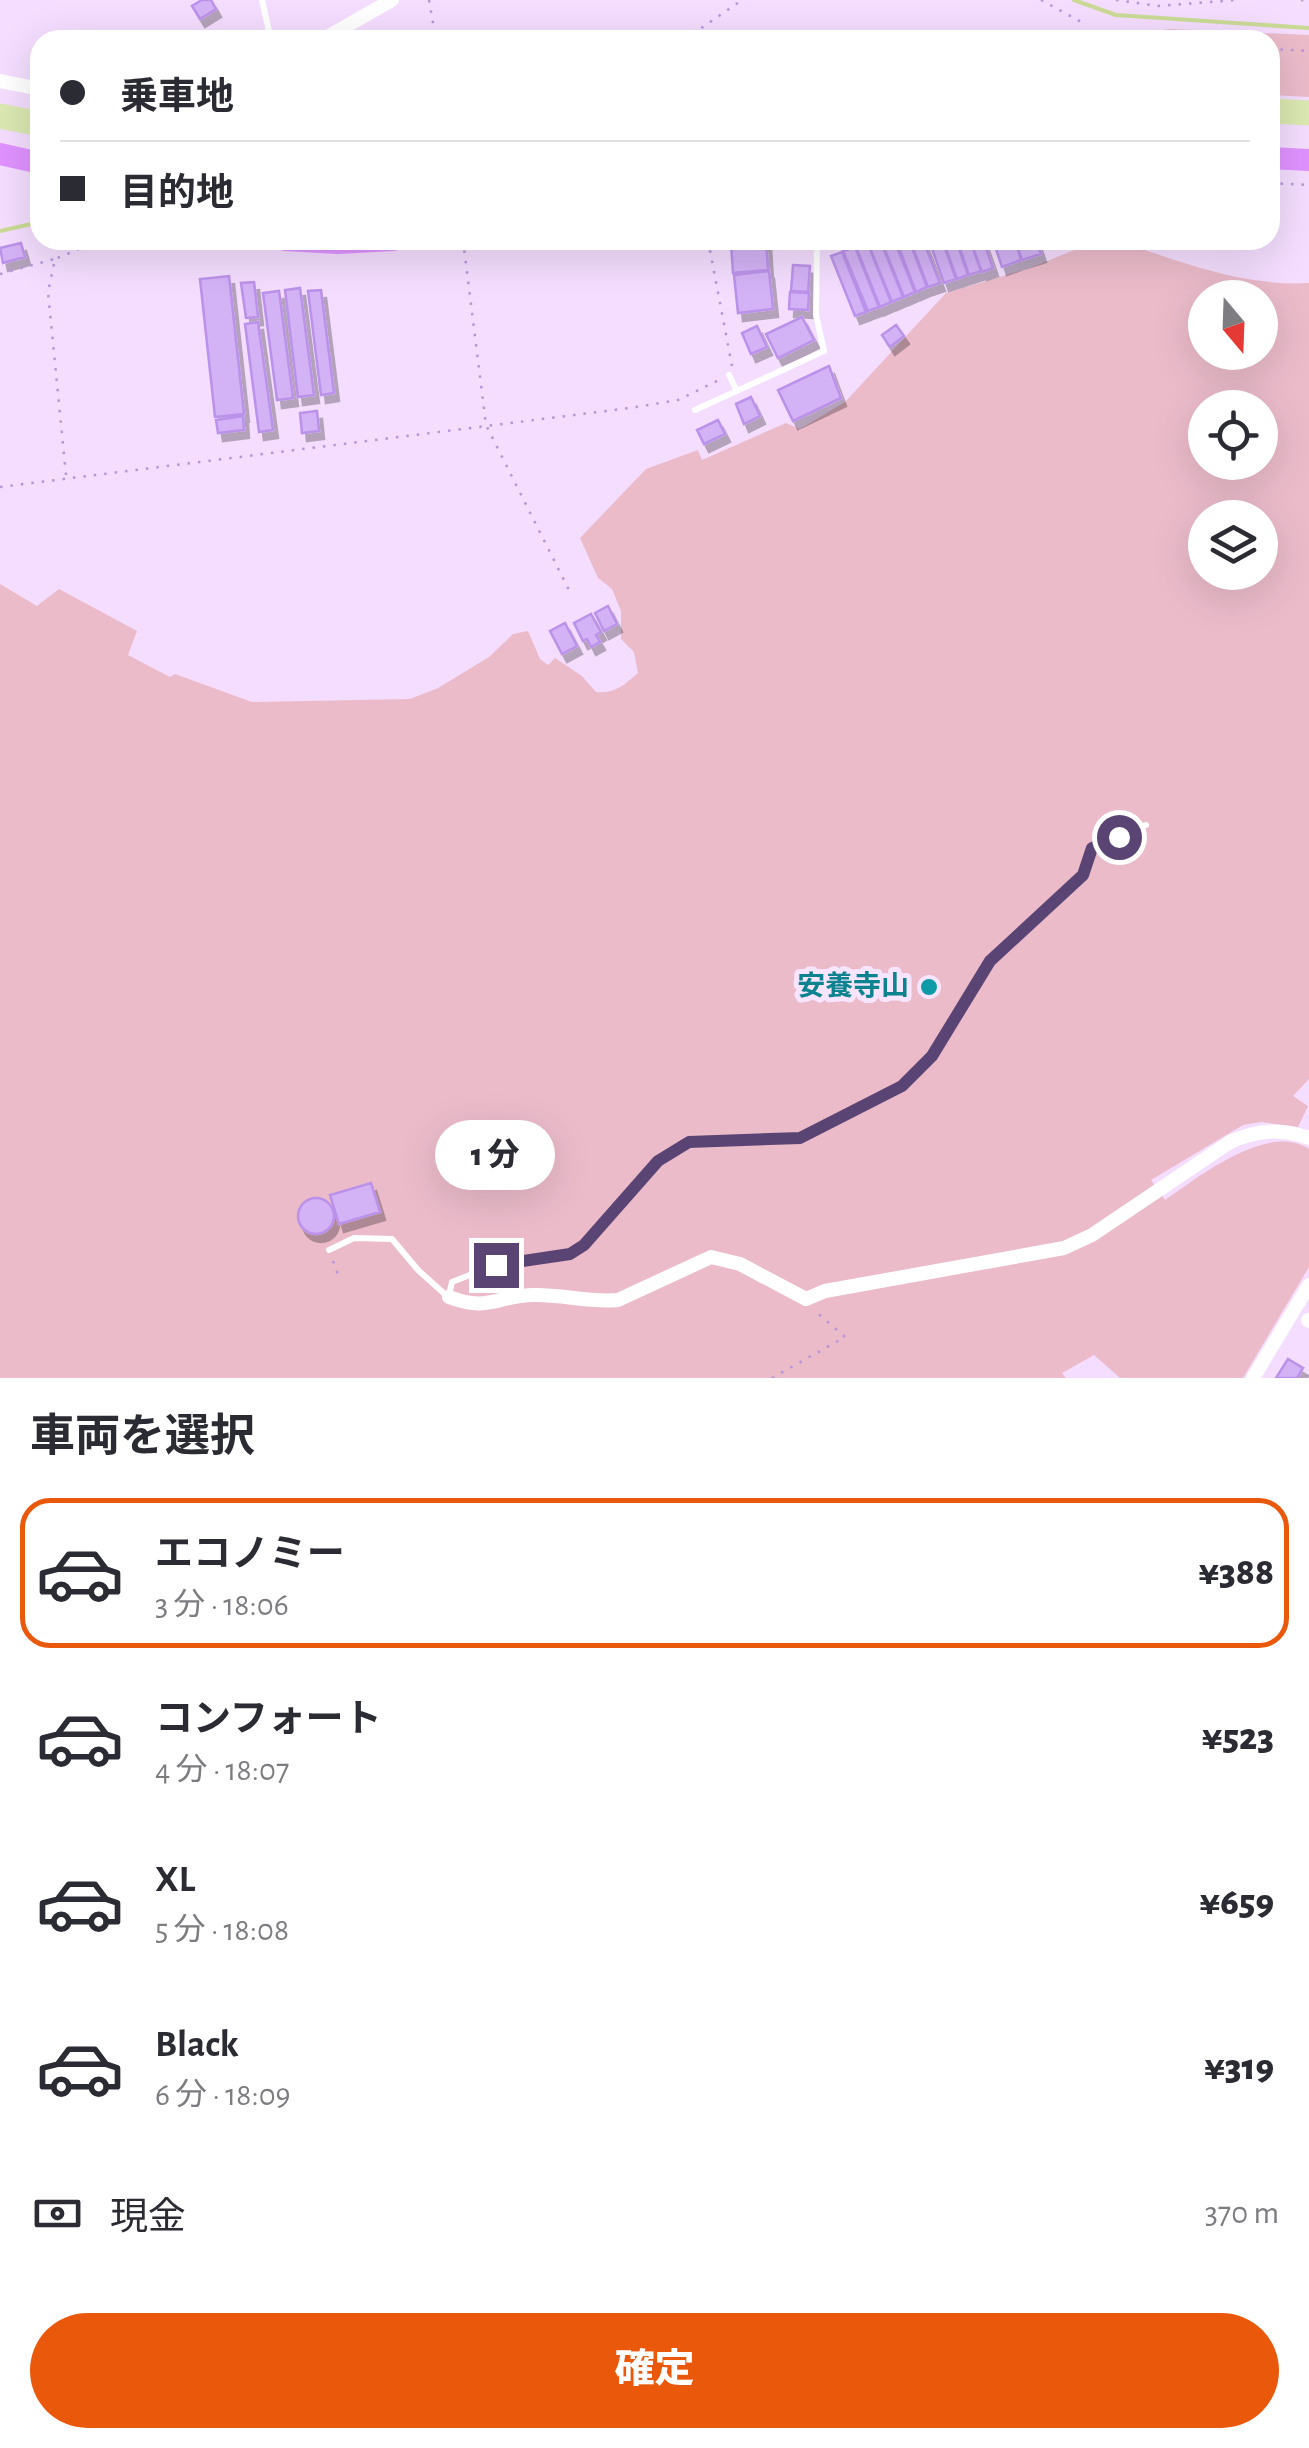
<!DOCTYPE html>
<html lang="ja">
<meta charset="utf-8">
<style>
body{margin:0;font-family:"Alegreya Sans","Noto Sans JP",sans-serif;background:#f2f2f3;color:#2b2b33;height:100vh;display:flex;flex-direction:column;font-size:38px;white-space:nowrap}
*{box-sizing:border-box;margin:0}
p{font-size:32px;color:#7c7c81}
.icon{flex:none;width:55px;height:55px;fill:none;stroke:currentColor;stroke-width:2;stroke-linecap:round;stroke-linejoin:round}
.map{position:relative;height:1378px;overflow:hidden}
.sheet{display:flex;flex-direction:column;background:#fff;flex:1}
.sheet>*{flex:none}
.hud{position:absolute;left:30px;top:30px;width:1250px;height:220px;border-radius:30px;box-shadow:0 10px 40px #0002;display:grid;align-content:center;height:220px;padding:0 30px;background:#fff}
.needle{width:65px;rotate:161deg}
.tools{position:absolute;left:1188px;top:280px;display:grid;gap:20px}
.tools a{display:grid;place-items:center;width:90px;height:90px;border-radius:50%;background:#fff;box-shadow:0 10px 40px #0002;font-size:50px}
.end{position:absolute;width:45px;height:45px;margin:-22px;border:12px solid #5a4474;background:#fff;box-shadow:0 0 0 5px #fff}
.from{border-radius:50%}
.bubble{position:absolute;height:70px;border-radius:35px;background:#fff;box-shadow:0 10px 40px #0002;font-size:32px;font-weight:800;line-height:70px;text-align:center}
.hud b{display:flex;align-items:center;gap:35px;height:95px;font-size:38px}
.hud b+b{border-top:2px solid #e1e1e2}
.hud i{width:25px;height:25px;background:#2b2b33}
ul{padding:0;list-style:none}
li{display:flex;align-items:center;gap:30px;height:150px;margin:0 20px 15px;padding:0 10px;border:5px solid transparent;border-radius:30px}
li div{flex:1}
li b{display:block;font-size:38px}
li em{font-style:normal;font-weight:800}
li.on{border-color:#ea580c}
li>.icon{width:90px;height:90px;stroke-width:1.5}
h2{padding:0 30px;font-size:45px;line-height:120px}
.pay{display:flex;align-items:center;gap:25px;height:110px;padding:0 30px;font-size:38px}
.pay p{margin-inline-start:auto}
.action{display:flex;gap:20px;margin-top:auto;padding:20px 30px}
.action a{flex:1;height:115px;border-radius:60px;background:#ea580c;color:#fff;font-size:40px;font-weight:800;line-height:115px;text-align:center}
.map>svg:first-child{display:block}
</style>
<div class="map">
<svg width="1309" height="1378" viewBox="0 0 1309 1378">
<defs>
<filter id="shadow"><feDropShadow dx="5" dy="8" stdDeviation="0" flood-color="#0004"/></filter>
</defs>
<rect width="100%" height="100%" fill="#f4ddfe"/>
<path fill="#ebbbca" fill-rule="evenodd" d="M1169 29 1309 35V97L1270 95V40H1104Z
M1099 240H1116C1178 261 1243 287 1309 283V1079L1293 1096 1308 1106 1298 1127 1261 1122 1243 1125 1151 1180 1165 1200C1200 1176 1268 1122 1309 1149V1267L1243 1378H1120L1094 1355 1062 1373 1066 1378H0V584L37 606 59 589 137 631 128 655 170 677 175 674 252 702 410 699 438 688 489 657 513 634 528 631 540 659 548 665 555 658 582 676 596 692C615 694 624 685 638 673L634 652 621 639V611L612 589 598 578 580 538 646 469 698 450 702 460 786 423 800 429 845 402 946 293 1030 268ZM1205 298H1260V352H1205ZM1205 408H1260V462H1205ZM1205 518H1260V572H1205Z"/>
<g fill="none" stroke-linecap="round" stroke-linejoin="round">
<path stroke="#cada96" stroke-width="4" d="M1074 0 1116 15 1309 28
M0 231 40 222"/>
<path stroke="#dbe8b1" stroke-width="25" d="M1270 111 1309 113
M0 116 40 124"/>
</g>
<path fill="#d3b2f5" stroke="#bb92e9" stroke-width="2.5" filter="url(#shadow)" d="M202 0H211L216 9 200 19 192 6Z
M766 240 768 270 733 273 731 244Z
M880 240 903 297 892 302 868 243Z
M881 240H894L915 292 904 297Z
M896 240H909L927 287 916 292Z
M910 240H923L940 283 928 287Z
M929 240H942L956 279 944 283Z
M943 240H956L968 275 957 279Z
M957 240H970L981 271 969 275Z
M970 240H983L993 268 982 272Z
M993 240H1015L1021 260 1002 267Z
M1015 240H1036L1041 254 1022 260Z
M867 242 891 302 880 307 856 247Z
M21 243 25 257 3 263 0 248Z
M855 247 879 307 868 311 843 251Z
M842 252 866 312 855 316 831 256Z
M793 265 810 266 808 292 791 291Z
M769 271 773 309 738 313 734 275Z
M229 276 244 414 215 417 200 279Z
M254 282 258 317 246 318 241 283Z
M300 288 314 395 298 397 285 290Z
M321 290 334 393 321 395 308 291Z
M279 291 293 398 277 400 263 293Z
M790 292 809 293 808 310 789 309Z
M802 317 814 340 778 358 766 334Z
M258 322 273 430 259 432 245 324Z
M896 325 904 336 890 347 882 335Z
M757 326 767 347 751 354 742 333Z
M829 366 841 398 793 421 778 390Z
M751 397 760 416 744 424 736 404Z
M317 411 319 431 302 433 300 413Z
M243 416 244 430 218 433 216 420Z
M718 420 725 434 704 444 697 430Z
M608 606 617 624 604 631 595 613Z
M591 614 601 632 596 635 600 642 591 647 587 639 583 641 574 623Z
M565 623 577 646 562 654 550 631Z
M371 1183 380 1212 339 1224 330 1195Z
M298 1216a18 18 0 1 1 36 0a18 18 0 1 1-36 0Z
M1288 1359 1303 1368 1297 1378H1276Z"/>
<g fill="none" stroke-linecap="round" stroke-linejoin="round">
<path stroke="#b696d9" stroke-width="2.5" stroke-dasharray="2.5 8" stroke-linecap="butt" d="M429 0 436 40
M1041 0 1087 25
M1116 0 1158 6 1235 0
M1301 0 1309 1
M684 40 742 0
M1270 49 1309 51
M1270 183 1309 185
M463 240 486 425 570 592
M708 240 732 366
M0 274 54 259
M66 475 48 292 55 259 101 240
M0 487 630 408 678 400 719 380
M333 1261 339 1278
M772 1378 845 1337 815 1311"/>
<path stroke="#fff" stroke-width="6" d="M262 0 271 40
M729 375 737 391
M695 410 824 351 816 315 817 240
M329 1250 354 1238 392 1239 418 1270 448 1297
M449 1295 452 1282 495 1265 553 1257 570 1253 584 1245 658 1161 689 1142 801 1138 902 1085 931 1056 990 961 1083 875 1092 848 1146 825"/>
<path stroke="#fff" stroke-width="14" d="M322 40 392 0
M0 81 40 89
M449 1297C488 1312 496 1296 533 1295 561 1294 590 1303 618 1300L711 1257 740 1264 806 1299 825 1291 1064 1248 1092 1235 1230 1142C1257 1130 1280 1128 1309 1138
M1308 1320 1309 1321
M1253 1378 1309 1285"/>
<path stroke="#e092ff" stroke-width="22" d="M0 154 40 163
M1270 158 1309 160
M285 240 338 243 393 240"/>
</g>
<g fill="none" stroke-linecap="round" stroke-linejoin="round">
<path stroke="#5a4474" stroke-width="12" d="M496 1265 570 1254 584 1245 658 1161 689 1142 800 1138 902 1086 932 1056 990 961 1083 875 1092 848 1119 837"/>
</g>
<circle fill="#0f9aa8" stroke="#f7e4ff" stroke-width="4" cx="929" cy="987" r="10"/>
<g text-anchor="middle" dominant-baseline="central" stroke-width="10" stroke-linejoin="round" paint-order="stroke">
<g font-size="28" font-weight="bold" fill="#0d838f" stroke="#f7e4ff" text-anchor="end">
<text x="909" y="987">安養寺山</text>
</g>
</g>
</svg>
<div class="tools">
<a><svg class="needle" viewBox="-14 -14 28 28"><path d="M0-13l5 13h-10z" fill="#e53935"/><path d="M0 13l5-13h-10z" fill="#7c7c81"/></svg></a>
<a><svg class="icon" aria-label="locate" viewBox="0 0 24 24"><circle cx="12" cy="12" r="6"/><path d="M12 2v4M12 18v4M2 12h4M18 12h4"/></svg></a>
<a><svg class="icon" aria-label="layers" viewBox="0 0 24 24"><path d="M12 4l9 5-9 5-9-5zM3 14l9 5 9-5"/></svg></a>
</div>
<i class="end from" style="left:1119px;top:837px"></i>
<i class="end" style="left:496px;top:1265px"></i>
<div class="bubble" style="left:435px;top:1120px;width:120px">1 分</div>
<div class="hud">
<b><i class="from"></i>乗車地</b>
<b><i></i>目的地</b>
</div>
</div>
<section class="sheet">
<h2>車両を選択</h2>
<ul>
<li class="on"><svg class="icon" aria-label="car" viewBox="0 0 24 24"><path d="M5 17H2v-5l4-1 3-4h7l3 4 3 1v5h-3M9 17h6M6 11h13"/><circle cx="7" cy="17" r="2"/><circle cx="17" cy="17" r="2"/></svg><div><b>エコノミー</b><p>3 分 · 18:06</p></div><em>¥388</em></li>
<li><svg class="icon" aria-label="car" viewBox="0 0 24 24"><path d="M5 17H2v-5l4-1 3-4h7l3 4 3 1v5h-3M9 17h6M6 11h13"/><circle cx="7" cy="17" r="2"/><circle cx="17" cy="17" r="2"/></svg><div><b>コンフォート</b><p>4 分 · 18:07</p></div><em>¥523</em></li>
<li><svg class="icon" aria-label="car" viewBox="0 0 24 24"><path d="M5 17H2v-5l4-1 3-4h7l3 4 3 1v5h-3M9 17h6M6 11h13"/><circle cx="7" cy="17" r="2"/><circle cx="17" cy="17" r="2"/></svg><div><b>XL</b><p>5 分 · 18:08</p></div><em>¥659</em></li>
<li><svg class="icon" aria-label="car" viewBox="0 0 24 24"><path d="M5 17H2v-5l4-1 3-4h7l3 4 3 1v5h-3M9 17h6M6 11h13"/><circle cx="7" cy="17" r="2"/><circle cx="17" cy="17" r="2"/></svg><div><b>Black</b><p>6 分 · 18:09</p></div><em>¥319</em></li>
</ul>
<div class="pay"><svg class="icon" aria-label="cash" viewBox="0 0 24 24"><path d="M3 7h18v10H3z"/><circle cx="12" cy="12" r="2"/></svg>現金<p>370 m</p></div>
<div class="action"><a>確定</a></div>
</section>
